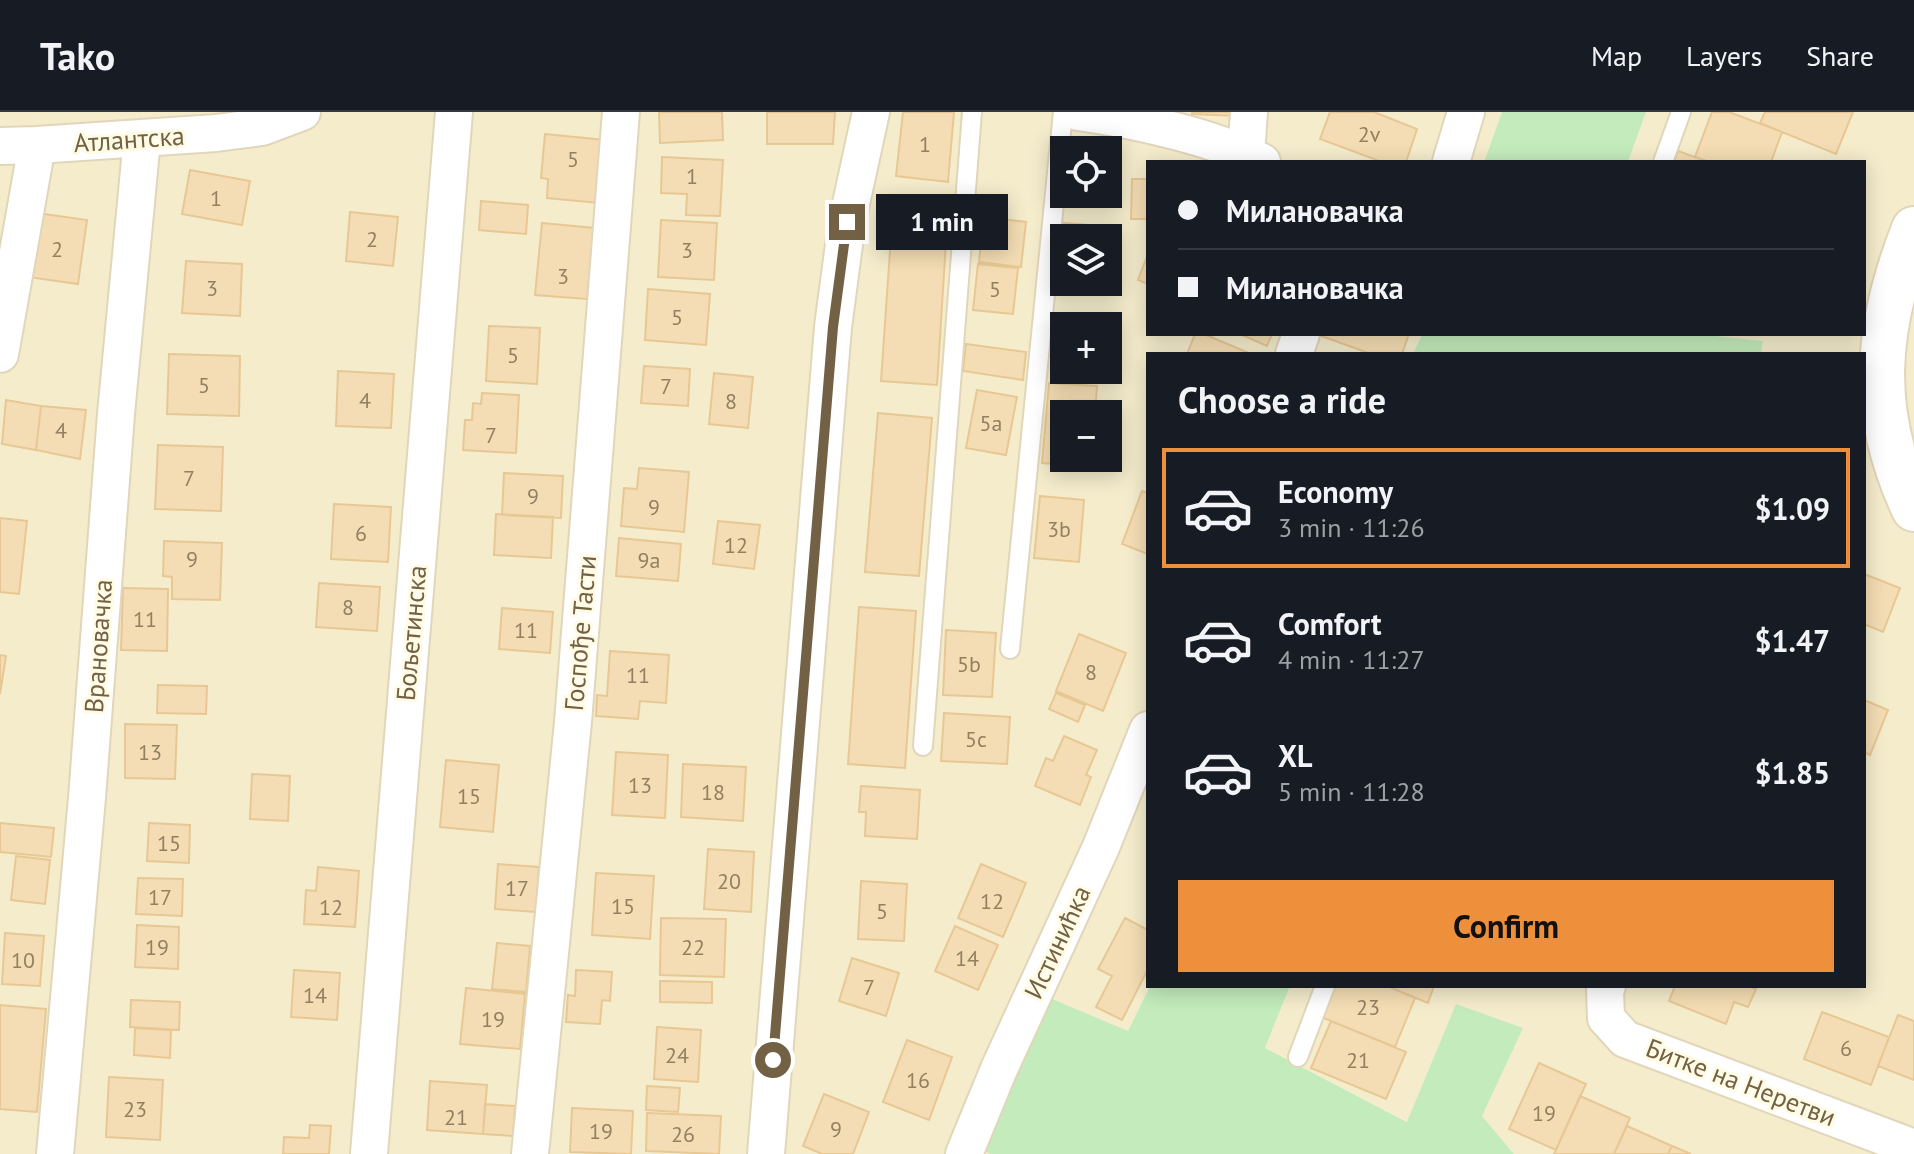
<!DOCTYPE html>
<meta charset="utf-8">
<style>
body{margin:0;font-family:"PT Sans",sans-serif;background:#242831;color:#f1f3f6;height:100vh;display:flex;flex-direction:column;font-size:30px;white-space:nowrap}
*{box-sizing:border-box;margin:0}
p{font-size:26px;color:#9ea1a6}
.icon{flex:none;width:44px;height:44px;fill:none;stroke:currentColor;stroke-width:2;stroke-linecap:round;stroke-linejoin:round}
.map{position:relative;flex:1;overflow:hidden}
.details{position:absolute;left:1146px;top:240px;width:720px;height:636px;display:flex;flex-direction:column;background:#171b24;border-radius:0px;box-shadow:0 4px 20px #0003}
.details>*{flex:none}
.guide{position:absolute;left:1146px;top:48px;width:720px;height:176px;border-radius:0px;box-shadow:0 4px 20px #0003;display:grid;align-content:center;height:176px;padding:0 32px;background:#171b24}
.buttons{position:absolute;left:1050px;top:24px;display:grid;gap:16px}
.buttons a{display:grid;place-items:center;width:72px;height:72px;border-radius:0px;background:#171b24;box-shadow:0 4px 20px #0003;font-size:40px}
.end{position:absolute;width:36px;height:36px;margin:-18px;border:10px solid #736145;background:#fff;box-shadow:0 0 0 4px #fff}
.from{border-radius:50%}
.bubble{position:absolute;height:56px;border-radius:0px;background:#171b24;box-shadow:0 4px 20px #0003;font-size:26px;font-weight:700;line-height:56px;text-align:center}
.guide b{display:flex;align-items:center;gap:28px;height:76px;font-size:30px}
.guide b+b{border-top:2px solid #363941}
.guide i{width:20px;height:20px;background:#f1f3f6}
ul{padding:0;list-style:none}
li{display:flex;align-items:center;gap:24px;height:120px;margin:0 16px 12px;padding:0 16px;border:4px solid transparent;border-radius:0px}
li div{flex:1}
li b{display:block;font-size:30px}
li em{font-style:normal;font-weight:700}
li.selected{border-color:#ee8f3c}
li>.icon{width:72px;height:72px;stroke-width:1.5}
h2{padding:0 32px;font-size:36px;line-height:96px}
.button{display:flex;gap:16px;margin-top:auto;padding:16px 32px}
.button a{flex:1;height:92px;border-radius:0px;background:#ee8f3c;color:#111;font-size:32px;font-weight:700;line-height:92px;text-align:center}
header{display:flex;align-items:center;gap:48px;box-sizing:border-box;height:112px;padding:0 40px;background:#171b24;border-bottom:2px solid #363941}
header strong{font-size:38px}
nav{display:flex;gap:44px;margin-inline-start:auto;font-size:28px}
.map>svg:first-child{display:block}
</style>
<header>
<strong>Tako</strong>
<nav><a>Map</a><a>Layers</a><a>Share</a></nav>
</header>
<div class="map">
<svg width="1914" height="1042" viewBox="0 0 1914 1042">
<rect width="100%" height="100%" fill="#fdf9dd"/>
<path fill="#f5eccc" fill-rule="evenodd" d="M0 0H1502L1484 50H1148V222H1422L1413 242H1148V874H1150L1128 919 984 1039 990 1042H0ZM1064 38H1108V82H1064ZM1064 126H1108V170H1064ZM1064 214H1108V258H1064ZM1064 302H1108V346H1064Z
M1646 0H1914V1042H1514L1482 1004 1456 892 1408 1010 1265 936 1290 874H1864V242H1761L1763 229 1698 222H1864V50H1628Z"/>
<path fill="#c4ebbc" d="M1502 0H1646L1628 50H1484Z
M1422 222H1698L1763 229 1761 242H1413Z
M1150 874H1290L1265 936 1407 1010 1456 892 1523 916 1482 1004 1514 1042H990L983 1038 1045 884 1128 919Z"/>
<path fill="#f4ddb4" stroke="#e7c894" stroke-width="2" fill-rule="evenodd" d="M659 0H722L723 28 660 31Z
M767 0H835L833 32H767Z
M903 0H954L948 70 896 64Z
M1192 0H1238V4L1192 2Z
M1330 0H1374L1417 17 1406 50H1382L1320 27Z
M1712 0H1729L1782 20 1771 50H1710L1695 45Z
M1765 0H1853L1836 42 1760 11Z
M545 22 605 28 599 91 547 86 548 67 541 66Z
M1678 39 1708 50H1674Z
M662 45 723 48 720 104 686 103 687 82 661 81Z
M190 58 250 69 242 113 182 102Z
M1132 67H1148V107H1131Z
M481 89 528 93 526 122 479 118Z
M350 100 398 105 393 154 346 149Z
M37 101 87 108 78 172 28 165Z
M984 105 1026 110 1021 155 979 150Z
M661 108 717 111 714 168 658 165Z
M892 110 947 114 937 273 881 269Z
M542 111 594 116 587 187 535 183Z
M1064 111 1113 115 1108 177 1060 174ZM1064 126H1108V170H1064Z
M1148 142V172L1138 168Z
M186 149 242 152 240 204 182 201Z
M978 152 1018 156 1013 202 973 198Z
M648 177 710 182 706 233 645 228Z
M489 214 540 216 537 272 486 269Z
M1195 222H1204L1251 242H1187Z
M1240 222H1272L1267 234Z
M1316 222H1409L1402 242H1371Z
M966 232 1026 240 1023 268 963 259Z
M169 242 240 244 239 304 167 302Z
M644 254 690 257 688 294 641 291Z
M338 259 394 262 391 316 336 314Z
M714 261 753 265 748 316 709 312Z
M1049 271 1097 274 1095 302H1064V346H1091V355L1042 351Z
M977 278 1017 285 1006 343 966 336Z
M482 281 519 283 516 341 463 338 465 308H472L473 291 481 292Z
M6 288 41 294 36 338 2 332Z
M41 294 86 298 80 347 36 338Z
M878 301 932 306 919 464 865 460Z
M158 333 223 335 221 399 155 397Z
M639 356 689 360 684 420 621 414 624 376 637 377Z
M504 361 563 364 561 406 502 403Z
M1142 379 1148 381V442L1122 432Z
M1040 384 1084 388 1079 450 1034 446Z
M334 392 391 395 388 450 331 447Z
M496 402 553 405 551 446 494 443Z
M0 406 27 409 19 482 0 480Z
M718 409 760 413 754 457 713 452Z
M619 426 681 432 678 469 616 464Z
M164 429 222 431 220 488 172 487V465L163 464Z
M1864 462 1900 476 1883 520 1864 512Z
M319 471 380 475 377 519 316 515Z
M123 476 168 477 167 539 121 538Z
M859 495 916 499 905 656 848 652Z
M502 496 553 500 550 541 499 537Z
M946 518 996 521 992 585 943 583Z
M1079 522 1126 541 1103 599 1056 579Z
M610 539 669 543 666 591 640 589 638 607 596 604 597 583 607 584Z
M0 543 6 544 0 582Z
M158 573 207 574 206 602 157 601Z
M1056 581 1085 593 1078 610 1049 597Z
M1864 588 1888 598 1870 643 1864 640Z
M944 601 1010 605 1007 652 941 649Z
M125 612 177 613 175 667 125 666Z
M1064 624 1097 638 1086 663 1091 665 1080 693 1035 674 1046 646 1053 649Z
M616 640 668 643 665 706 612 703Z
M446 648 499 653 493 720 440 715Z
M683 652 746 655 743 709 681 705Z
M252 662 290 664 288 709 250 707Z
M861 674 920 678 917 727 865 724 866 700H859Z
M0 711 54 716 51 745 0 740Z
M149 711 190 713 189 751 147 749Z
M708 737 754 740 751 800 704 797Z
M16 744 50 748 45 792 11 788Z
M498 752 539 755 536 800 495 797Z
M981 752 1026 771 1003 825 958 806Z
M318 755 359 759 355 815 304 812 306 778 316 779Z
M596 761 654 764 650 827 592 823Z
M138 766 183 767 182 804 136 802Z
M861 769 907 772 904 829 858 827Z
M661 806 726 807 724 865 660 863Z
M1125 806 1148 818V857L1122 908 1096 895 1112 864 1098 857Z
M137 813 179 815 178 857 135 855Z
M955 814 998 833 978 878 935 859Z
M5 821 44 824 40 874 2 872Z
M497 831 530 834 526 880 492 877Z
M852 846 899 861 886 904 839 889Z
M294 858 340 861 337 908 291 905Z
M576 858 612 860 610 889 602 888 600 912 566 910 568 883 575 884Z
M660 869 712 870V891L660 890Z
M1334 874H1387L1415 886 1395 935 1321 905Z
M1387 874H1434L1428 891Z
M1675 874H1748L1756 877 1748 895 1734 890 1726 912 1669 889Z
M466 876 525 882 520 937 460 932Z
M131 888 180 890 179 918 130 915Z
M0 893 46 897 37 1000 0 997Z
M1822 900 1889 925 1871 973 1804 947Z
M1898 903 1914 909V968L1878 954Z
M1331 909 1406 940 1386 987 1311 956Z
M657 915 701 918 698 970 654 967Z
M135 916 171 918 170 946 134 943Z
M907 928 952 945 929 1008 883 990Z
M1539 951 1586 972 1556 1038 1509 1017Z
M109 965 163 968 160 1028 106 1025Z
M430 969 487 973 483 1022 427 1018Z
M647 974 680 976 678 1000 646 998Z
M824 982 869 1000 853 1042H822L803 1034Z
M1580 984 1630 1006 1614 1042H1554Z
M485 992 515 994 513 1024 483 1022Z
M572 996 633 999 631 1042 570 1040Z
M647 1001 721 1004 719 1042 646 1039Z
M310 1013 331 1014 329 1042H283L284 1025 309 1026Z
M1627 1014 1672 1034 1668 1042H1614Z
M1672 1034 1691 1042H1668Z"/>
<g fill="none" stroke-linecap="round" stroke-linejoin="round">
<g stroke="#e1d6ba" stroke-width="22">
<path id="service" d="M1663 50 1681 0
M1010 537 1063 0
M923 634 972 0
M1298 945 1325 874"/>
</g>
<g stroke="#e1d6ba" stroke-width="40">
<path id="minor" d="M1078 0C1135 8 1211 24 1262 50
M0 34 37 33 216 21 262 15 302 0
M1246 42 1249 0
M1451 50 1466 0
M0 242 37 33
M1294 242 1301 222
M1607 874 1605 878 1606 906 1625 927 1914 1036
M55 1042 87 686 116 302 142 27
M369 1042 454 0
M530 1042 573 610 621 0
M766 1042 833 215 847 110 871 0
M964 1042 999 957 1101 735 1148 618"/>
</g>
<g stroke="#e1d6ba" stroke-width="48">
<path id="tertiary" d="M1914 117C1875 216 1868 299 1914 397"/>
</g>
<use href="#service" stroke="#fff" stroke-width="18"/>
<use href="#minor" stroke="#fff" stroke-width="36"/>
<use href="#tertiary" stroke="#fff" stroke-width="44"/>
</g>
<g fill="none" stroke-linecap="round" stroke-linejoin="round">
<path stroke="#736145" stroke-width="10" d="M773 948 833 215 847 110"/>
</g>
<g text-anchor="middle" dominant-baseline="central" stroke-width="6" stroke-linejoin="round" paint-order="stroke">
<g font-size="22" fill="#938061">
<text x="1369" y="22">2v</text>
<text x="925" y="32">1</text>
<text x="573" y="47">5</text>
<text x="692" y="64">1</text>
<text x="216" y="86">1</text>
<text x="372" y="127">2</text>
<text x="57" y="137">2</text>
<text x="687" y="138">3</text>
<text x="563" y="164">3</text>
<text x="212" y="176">3</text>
<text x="995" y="177">5</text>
<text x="677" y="205">5</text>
<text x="513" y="243">5</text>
<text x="204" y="273">5</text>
<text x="666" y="274">7</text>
<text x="365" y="288">4</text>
<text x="731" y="289">8</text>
<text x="991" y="311">5a</text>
<text x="61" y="318">4</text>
<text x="491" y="323">7</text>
<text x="189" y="366">7</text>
<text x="533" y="384">9</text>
<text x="654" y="395">9</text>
<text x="1059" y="417">3b</text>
<text x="361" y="421">6</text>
<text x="736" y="433">12</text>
<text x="192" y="447">9</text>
<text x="649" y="448">9a</text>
<text x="348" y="495">8</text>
<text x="145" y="507">11</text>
<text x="526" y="518">11</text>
<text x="969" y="552">5b</text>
<text x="1091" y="560">8</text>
<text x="638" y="563">11</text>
<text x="976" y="627">5c</text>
<text x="150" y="640">13</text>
<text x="640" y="673">13</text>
<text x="713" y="680">18</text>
<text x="469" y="684">15</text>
<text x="169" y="731">15</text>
<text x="729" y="769">20</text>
<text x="517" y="776">17</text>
<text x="160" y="785">17</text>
<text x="992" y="789">12</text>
<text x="623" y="794">15</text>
<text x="331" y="795">12</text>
<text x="882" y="799">5</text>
<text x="157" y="835">19</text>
<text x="693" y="835">22</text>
<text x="967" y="846">14</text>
<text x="23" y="848">10</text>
<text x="869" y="875">7</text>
<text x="315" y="883">14</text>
<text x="1368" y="895">23</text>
<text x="493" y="907">19</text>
<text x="1846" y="936">6</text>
<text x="677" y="943">24</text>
<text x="1358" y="948">21</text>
<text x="918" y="968">16</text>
<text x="135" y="997">23</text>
<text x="1544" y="1001">19</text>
<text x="456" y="1005">21</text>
<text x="836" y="1017">9</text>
<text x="601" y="1019">19</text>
<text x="683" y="1022">26</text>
</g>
<g font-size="26" fill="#736145" stroke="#fffbe5">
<text transform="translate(129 27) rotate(-4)">Атлантска</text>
<text transform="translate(411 521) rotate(-85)">Бољетинска</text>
<text transform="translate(580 521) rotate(-85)">Госпође Тасти</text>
<text transform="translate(98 534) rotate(-86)">Врановачка</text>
<text transform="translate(1057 830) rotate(-65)">Истинићка</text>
<text transform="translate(1741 970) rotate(21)">Битке на Неретви</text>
</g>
</g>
</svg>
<div class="buttons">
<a><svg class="icon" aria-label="locate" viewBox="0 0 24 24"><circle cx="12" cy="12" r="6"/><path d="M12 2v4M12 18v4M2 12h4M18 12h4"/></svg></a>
<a><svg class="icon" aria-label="layers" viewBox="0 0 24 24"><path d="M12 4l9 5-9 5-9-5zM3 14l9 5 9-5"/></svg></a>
<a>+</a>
<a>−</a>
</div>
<i class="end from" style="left:773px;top:948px"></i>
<i class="end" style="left:847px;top:110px"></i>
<div class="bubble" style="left:876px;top:82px;width:132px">1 min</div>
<div class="guide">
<b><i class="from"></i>Милановачка</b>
<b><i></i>Милановачка</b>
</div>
<section class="details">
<h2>Choose a ride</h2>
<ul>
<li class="selected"><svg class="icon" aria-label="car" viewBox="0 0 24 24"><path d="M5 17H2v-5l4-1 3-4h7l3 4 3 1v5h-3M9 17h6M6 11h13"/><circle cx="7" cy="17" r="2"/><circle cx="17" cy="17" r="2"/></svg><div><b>Economy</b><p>3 min · 11:26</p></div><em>$1.09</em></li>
<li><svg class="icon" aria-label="car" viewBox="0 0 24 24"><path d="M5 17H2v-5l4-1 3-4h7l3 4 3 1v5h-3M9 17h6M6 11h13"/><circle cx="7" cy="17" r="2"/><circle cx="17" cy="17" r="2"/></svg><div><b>Comfort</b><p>4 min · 11:27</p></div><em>$1.47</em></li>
<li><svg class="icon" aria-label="car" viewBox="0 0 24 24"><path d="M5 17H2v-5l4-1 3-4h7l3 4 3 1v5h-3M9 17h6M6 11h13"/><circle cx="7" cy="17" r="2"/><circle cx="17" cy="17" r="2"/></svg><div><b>XL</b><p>5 min · 11:28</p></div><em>$1.85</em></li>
</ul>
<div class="button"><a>Confirm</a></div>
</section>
</div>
